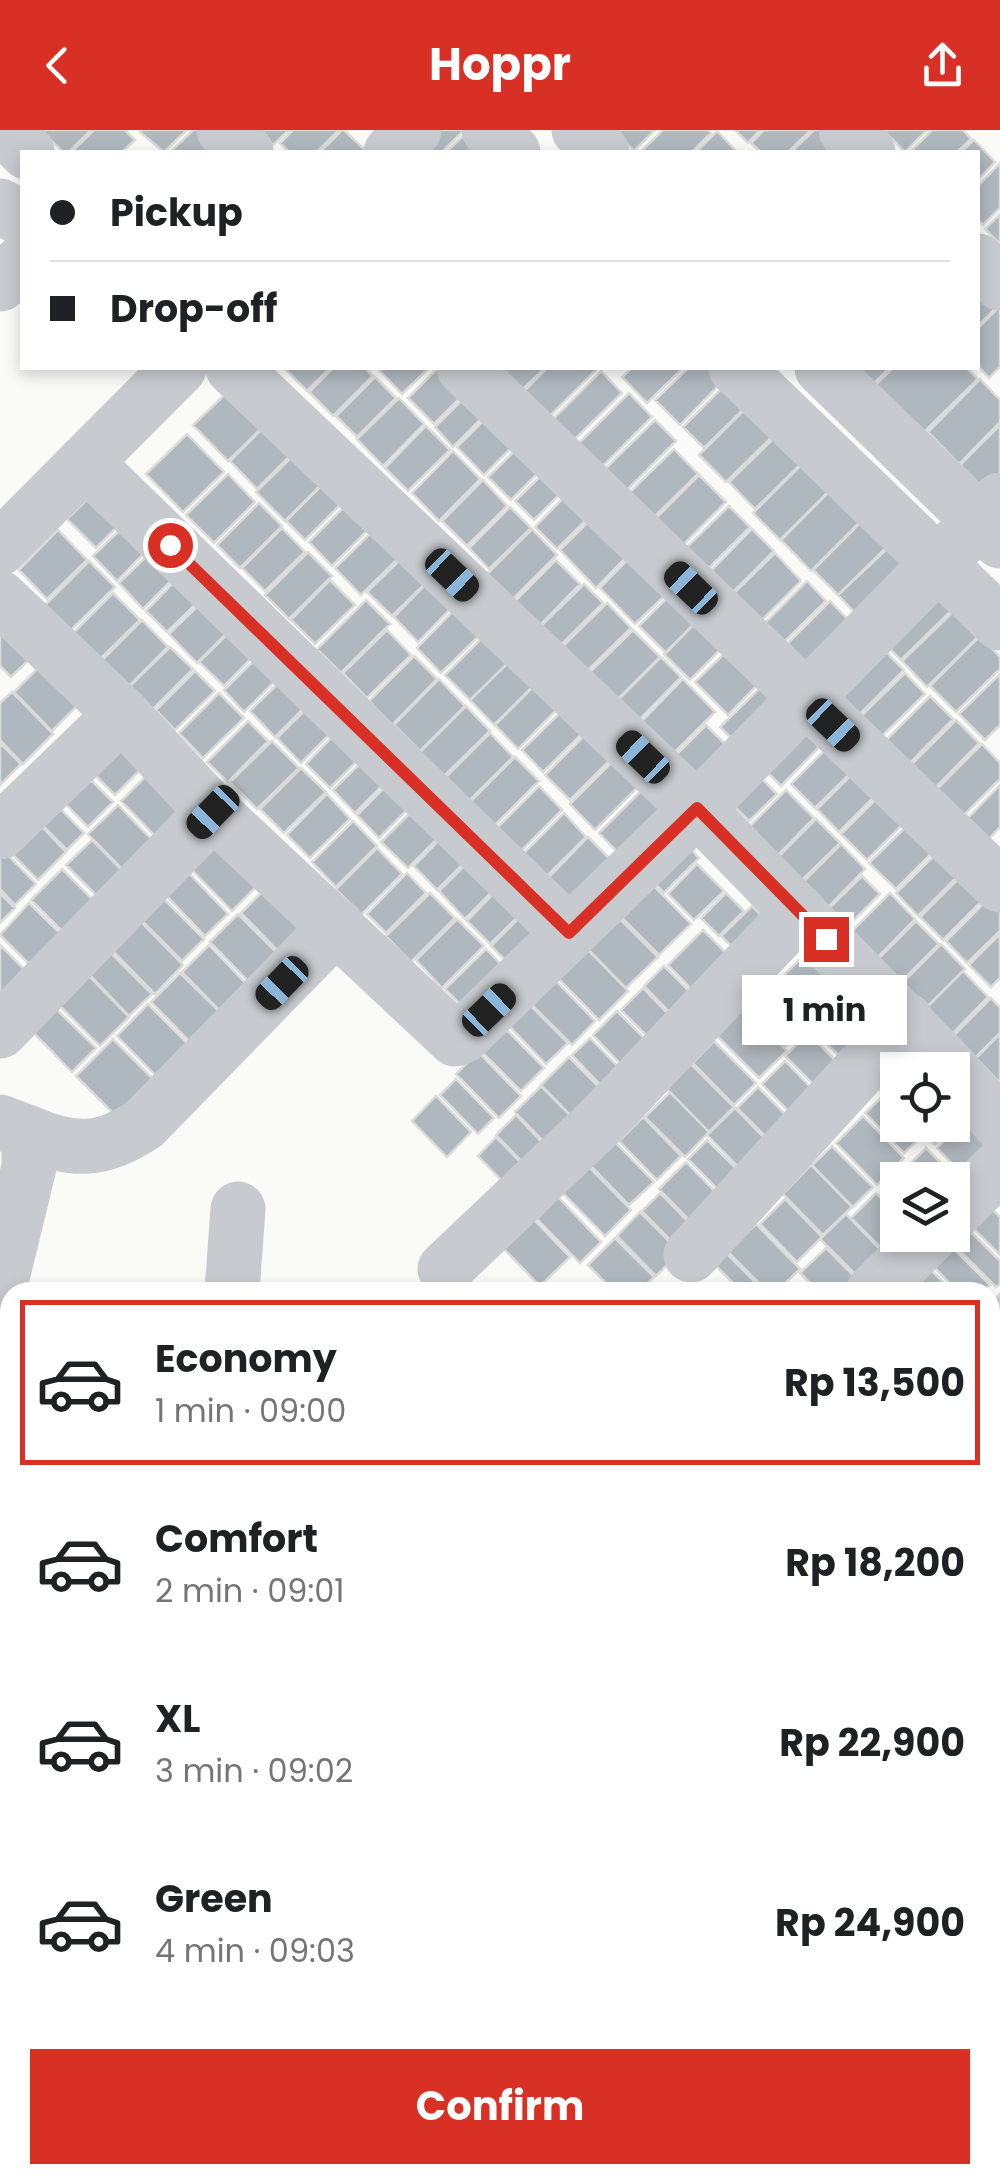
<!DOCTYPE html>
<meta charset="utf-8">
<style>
body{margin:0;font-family:Poppins,sans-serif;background:#f6f6f6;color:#202124;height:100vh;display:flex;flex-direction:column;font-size:38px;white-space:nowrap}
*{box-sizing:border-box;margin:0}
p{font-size:32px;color:#757577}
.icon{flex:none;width:55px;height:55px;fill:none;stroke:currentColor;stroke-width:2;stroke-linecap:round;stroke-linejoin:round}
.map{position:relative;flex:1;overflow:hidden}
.side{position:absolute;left:0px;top:1152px;width:1000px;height:902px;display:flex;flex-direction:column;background:#fff;border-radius:30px 30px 0 0;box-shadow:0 5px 15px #0003}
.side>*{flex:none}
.hud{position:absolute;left:20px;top:20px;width:960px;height:220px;border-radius:0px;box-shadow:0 5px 15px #0003;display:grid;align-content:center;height:220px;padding:0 30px;background:#fff}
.tools{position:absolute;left:880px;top:922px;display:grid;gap:20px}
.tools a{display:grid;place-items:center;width:90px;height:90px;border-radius:0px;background:#fff;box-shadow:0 5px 15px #0003;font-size:50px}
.end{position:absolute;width:45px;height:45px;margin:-22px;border:12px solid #d93025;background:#fff;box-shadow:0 0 0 5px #fff}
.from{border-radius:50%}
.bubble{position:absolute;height:70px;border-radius:0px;background:#fff;box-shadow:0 5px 15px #0003;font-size:32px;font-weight:700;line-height:70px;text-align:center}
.car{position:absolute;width:30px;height:60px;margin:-30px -15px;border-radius:12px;box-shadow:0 0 8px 2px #0007;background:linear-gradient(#222 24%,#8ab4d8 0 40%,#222 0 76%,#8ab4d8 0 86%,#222 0)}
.hud b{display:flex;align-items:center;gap:35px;height:95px;font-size:38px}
.hud b+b{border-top:2px solid #e0e0e0}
.hud i{width:25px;height:25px;background:#202124}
ul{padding:18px 0 0;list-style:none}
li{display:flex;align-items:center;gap:30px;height:165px;margin:0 20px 15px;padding:0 10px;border:5px solid transparent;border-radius:0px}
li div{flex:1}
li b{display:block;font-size:38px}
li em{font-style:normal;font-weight:700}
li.active{border-color:#d93025}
li>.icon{width:90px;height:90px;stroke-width:1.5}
.action{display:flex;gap:20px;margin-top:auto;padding:20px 30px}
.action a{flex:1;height:115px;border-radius:0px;background:#d93025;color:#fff;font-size:40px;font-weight:700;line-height:115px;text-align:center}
header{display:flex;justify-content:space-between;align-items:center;height:130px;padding:0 30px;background:#d93025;color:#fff;font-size:45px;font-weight:700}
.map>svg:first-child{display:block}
</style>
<header><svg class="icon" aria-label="back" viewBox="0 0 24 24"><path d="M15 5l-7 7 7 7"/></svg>Hoppr<svg class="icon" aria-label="share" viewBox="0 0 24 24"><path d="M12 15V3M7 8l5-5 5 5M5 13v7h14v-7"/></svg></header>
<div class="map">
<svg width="1000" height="2054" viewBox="0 0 1000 2054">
<rect width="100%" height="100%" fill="#fafaf7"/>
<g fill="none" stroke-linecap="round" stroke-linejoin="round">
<path stroke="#c1ccd1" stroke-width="72" d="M221 2045 237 2054
M127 2054 145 2045"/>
</g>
<path fill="#afb8be" stroke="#dbdcd9" stroke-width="2.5" d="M40 0H91L69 22H63Z
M94 0H125L135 10 122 22H71Z
M142 0H187L164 22 140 2Z
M193 0H210L222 22H170Z
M258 0H289L273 15Z
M293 0H339L317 22H289L280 13Z
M342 0H344L367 22H320Z
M416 0H464L442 22H393Z
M469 0 486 22H446Z
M613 0H655L634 21Z
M663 0H708L711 3 692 22H640Z
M735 0H760L748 13Z
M764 0H811L788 22H761L751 13Z
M814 0H831L843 22H791Z
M883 0H927L905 22Z
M932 0H963L971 9 957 22H910Z
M717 1 737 22H696Z
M974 10 995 32 978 50V22H961Z
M1000 33V78L983 95 978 90V56Z
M1000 84V114L985 99Z
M978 157 1000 174 978 196Z
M1000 176V237L989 248 978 236V198Z
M284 238H330L307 261Z
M333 238H365L373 246 333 286 309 262Z
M384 238H429L402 264 380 241Z
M438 238 475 253 434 294 408 268Z
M499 238H545L522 260Z
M547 238H596L597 239 549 287 523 262Z
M632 238H683L647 273 622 247Z
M688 238H716L726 248 680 295 655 270Z
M859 238H890L874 253Z
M893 238H967L978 249 923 303 875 255Z
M601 241 622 263 573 311 552 290Z
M375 247 396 268 357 307 336 286Z
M980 249 1000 270V292L959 334 928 302Z
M236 254 271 289 228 331 193 295Z
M726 254 748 275 704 318 683 297Z
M477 255 496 274 453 317 435 297Z
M629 263 652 287 601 338 577 315Z
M399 268 424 294 383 336 357 309Z
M748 276 775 304 726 352 699 325Z
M496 278 523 306 484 345 457 317Z
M274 287 301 315 257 359 230 331Z
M655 290 676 311 624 363 603 341Z
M1000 295V367L996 371 960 335Z
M426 296 450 320 408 361 385 338Z
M187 304 224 342 183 382 146 344Z
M777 305 803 332 755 379 729 352Z
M527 309 549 332 511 370 488 347Z
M304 315 332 344 285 391 256 362Z
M674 319 698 344 652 389 628 364Z
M453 321 480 349 439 391 412 363Z
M555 332 573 351 534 390 515 371Z
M803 333 830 360 780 410 753 383Z
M336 341 355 360 305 410 286 391Z
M228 344 255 372 214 413 186 385Z
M699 345 726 372 682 416 655 389Z
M483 350 507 376 467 416 442 391Z
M576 355 599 377 557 419 535 397Z
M835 356 865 387 811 441 781 410Z
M99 358 127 387 96 418 67 389Z
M358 363 381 387 332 436 309 412Z
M259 373 282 396 240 438 217 415Z
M729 376 750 397 706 441 685 419Z
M510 377 531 398 489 439 469 418Z
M599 381 635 418 596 458 560 420Z
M867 386 892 412 838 465 813 440Z
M131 389 154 413 117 451 93 426Z
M383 391 409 418 361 465 335 438Z
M282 398 305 422 265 461 242 438Z
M532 399 557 425 512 470 487 444Z
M752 399 774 421 729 466 707 445Z
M58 400 87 430 47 469 19 440Z
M158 415 182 440 143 479 119 453Z
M891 415 919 445 867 495 838 465Z
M410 420 434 445 392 486 367 462Z
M637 420 674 457 635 494 600 458Z
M308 422 332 446 289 489 265 465Z
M775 423 801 451 756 496 729 468Z
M556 430 580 454 539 496 515 471Z
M89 431 115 457 69 502 43 477Z
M183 443 205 465 167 502 146 481Z
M437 443 461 468 418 512 394 487Z
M926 448 955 477 901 530 873 501Z
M330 450 355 475 315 514 291 490Z
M807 451 826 471 781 515 762 496Z
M584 454 603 473 560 516 541 496Z
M677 458 703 485 666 523 639 496Z
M212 462 240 490 197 533 169 504Z
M113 463 140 490 97 532 71 505Z
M366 470 390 494 341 543 317 519Z
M464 470 489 496 441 543 417 518Z
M830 471 854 496 808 541 784 517Z
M607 473 631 498 586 542 562 517Z
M955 480 980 505 927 557 902 531Z
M0 482 38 521 11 547 0 536Z
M703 485 729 511 690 550 664 524Z
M142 490 168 517 127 558 101 531Z
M242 490 265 514 224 556 199 532Z
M387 500 411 525 367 568 343 543Z
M490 500 515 526 470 570 445 545Z
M633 500 660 527 616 571 589 543Z
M980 506 1000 527V539L956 582 930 556Z
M876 512 904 540 858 586 830 558Z
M269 516 289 537 244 582 224 560Z
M170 517 193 539 151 581 128 558Z
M731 517 763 549 728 585 695 552Z
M414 526 437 549 392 595 369 571Z
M515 526 539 550 494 595 470 570Z
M661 527 681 547 637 592 617 571Z
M47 529 85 568 52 601 14 562Z
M293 539 318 564 275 607 250 581Z
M195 541 215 561 175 600 156 580Z
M905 543 925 564 879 609 859 588Z
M1000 544V595L985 610 959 584Z
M439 549 465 576 420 621 394 595Z
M541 549 564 572 518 619 495 595Z
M683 549 715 582 672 625 640 593Z
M767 551 794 578 748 625 720 597Z
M12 562 53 604 23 634 0 610V573Z
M219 563 244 588 203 628 179 603Z
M930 566 953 589 907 636 884 612Z
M313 572 337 597 301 633 277 608Z
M802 573 832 604 781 656 750 625Z
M568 575 589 597 543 642 522 620Z
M466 576 490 601 441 649 417 625Z
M956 590 979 613 933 660 910 636Z
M248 591 268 611 228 652 207 632Z
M706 595 740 629 707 662 674 627Z
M114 598 148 632 115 665 81 631Z
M339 600 363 625 330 658 306 634Z
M590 600 615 625 570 670 545 645Z
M490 603 513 627 466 674 443 650Z
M836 609 861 633 815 678 791 654Z
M272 611 299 638 257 679 230 652Z
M0 613 21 634 0 655Z
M982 614 1000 633V649L963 686 937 659Z
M372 622 394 644 355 683 333 660Z
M515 627 539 651 494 696 470 672Z
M617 627 642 653 595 700 570 674Z
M861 635 883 658 839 702 817 679Z
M79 638 113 672 88 697 54 662Z
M301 638 326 662 284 703 260 679Z
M152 640 191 680 160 711 121 671Z
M396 646 418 669 379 708 357 685Z
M762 649 777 664 749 691 735 677Z
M1000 655V697L988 710 967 689Z
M539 656 562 680 519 723 496 699Z
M646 656 676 687 629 734 599 703Z
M887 658 912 685 867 730 841 704Z
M786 660 814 688 776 727 748 698Z
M327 664 350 689 310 728 287 705Z
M47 665 84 703 67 720 30 683Z
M420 673 447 699 408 738 381 712Z
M118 675 160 718 131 748 88 704Z
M29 683 66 722 38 750 0 712Z
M564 683 586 707 546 747 523 724Z
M916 687 941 714 896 759 869 733Z
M816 689 840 713 800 752 777 728Z
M353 691 377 716 336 757 312 732Z
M449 700 473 724 437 760 414 736Z
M217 702 264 749 232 781 186 734Z
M588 707 623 742 583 782 549 747Z
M92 710 129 748 104 773 66 735Z
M682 710 699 728 664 763 647 745Z
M841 714 865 739 826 779 801 754Z
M945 715 967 737 918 786 896 763Z
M0 717 36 754 15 775 0 759Z
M377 718 402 744 361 785 336 759Z
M474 726 501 753 465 789 439 761Z
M697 734 724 761 694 790 668 764Z
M184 738 228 784 205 806 162 761Z
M969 738 992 761 943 810 920 787Z
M62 739 101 778 70 809 31 770Z
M407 743 426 763 386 803 367 784Z
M862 746 880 764 846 798 828 779Z
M645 747 691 794 659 825 613 779Z
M271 753 311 794 281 824 241 783Z
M502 755 526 779 490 814 467 791Z
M0 763 15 778 0 793Z
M430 763 455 788 411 832 386 806Z
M726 763 744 781 719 806 701 788Z
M890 763 915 789 875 830 849 804Z
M994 763 1000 769V801L967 833 946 811Z
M162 767 204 809 182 831 140 789Z
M29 773 67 810 36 841 0 805Z
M752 776 778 803 748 833 721 806Z
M525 782 555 813 521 846 491 816Z
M238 784 281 827 252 855 210 812Z
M616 785 658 827 626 858 585 816Z
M457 789 484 816 442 858 416 830Z
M139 790 183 835 155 864 110 818Z
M916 791 939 814 899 854 876 831Z
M703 800 740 837 704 872 668 835Z
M1000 804V848L991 857 969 835Z
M941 814 965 839 924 880 900 855Z
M0 815 36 851 0 875Z
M209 815 250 858 224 885 182 842Z
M584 816 628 861 599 890 555 845Z
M486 819 517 851 476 890 445 859Z
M111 823 152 864 129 886 89 844Z
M806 823 830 847 799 878 775 854Z
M664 836 700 872 679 892 644 856Z
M963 841 988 867 950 906 924 880Z
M180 843 226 888 196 918 151 872Z
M88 845 129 887 100 916 58 874Z
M832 847 854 870 818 906 796 884Z
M553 848 595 891 572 915 529 872Z
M643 858 678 894 656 915 621 880Z
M763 858 803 900 785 917 745 876Z
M991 868 1000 878V903L975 928 953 906Z
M855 870 876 891 840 927 819 906Z
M527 872 568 913 546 934 506 893Z
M148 874 194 920 162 952 117 906Z
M53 876 96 918 72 942 30 899Z
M743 876 787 921 759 948 715 904Z
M617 881 653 917 628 942 593 905Z
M504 897 544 938 521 961 480 920Z
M808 903 851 946 828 969 785 926Z
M1000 904V953L976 928Z
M590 908 627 946 609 964 572 925Z
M113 909 154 950 117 987 76 946Z
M714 911 756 953 734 975 693 933Z
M478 922 521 966 499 988 456 944Z
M902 922 920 940H898V961L889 969 872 952Z
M569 927 607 965 578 993 541 955Z
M785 931 826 973 803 996 762 954Z
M690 933 734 977 709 1002 665 957Z
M456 949 494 988 478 1004 440 965Z
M541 956 580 995 553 1021 515 982Z
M758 957 799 998 778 1019 737 978Z
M670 962 709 1002 685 1027 645 987Z
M436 966 471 1002 447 1027 412 991Z
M881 968 898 985V995H907L920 1008 904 1023 865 983Z
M952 969 967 983 935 1015 915 995H952Z
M735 978 781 1025 754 1053 707 1005Z
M970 984 995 1010 961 1043 937 1018Z
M516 985 549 1020 530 1040 496 1005Z
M863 986 904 1028 877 1055 836 1013Z
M643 987 681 1026 657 1050 619 1011Z
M496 1007 531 1043 512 1061 478 1026Z
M613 1010 654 1052 629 1075 589 1034Z
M707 1010 752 1054 732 1074 688 1029Z
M832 1016 873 1057 853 1077 812 1035Z
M926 1018 963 1055 952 1050H923L909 1035Z
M686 1032 730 1077 703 1104 659 1059Z
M811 1035 852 1077 823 1105 783 1064Z
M589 1037 631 1080 605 1106 563 1063Z
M660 1063 701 1105 683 1123 642 1081Z
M876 1063 898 1084V1105L888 1125 851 1088Z
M558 1067 601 1112 580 1133 537 1089Z
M785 1069 822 1107 797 1132 760 1094Z
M992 1079 1000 1087V1125L973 1098Z
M640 1082 680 1122 656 1146 617 1106Z
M846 1084 889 1129 864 1153 820 1109Z
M533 1089 570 1127 540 1156 503 1118Z
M756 1094 800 1139 776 1162H768L728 1122Z
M971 1102 1000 1131V1154L996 1157 956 1117Z
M615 1108 654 1147 639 1162H615L588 1135Z
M826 1118 865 1157 860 1162H819L800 1143Z
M953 1118 990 1155 982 1162H958L934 1137Z
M726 1123 765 1162H742L715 1135Z
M928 1137 953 1162H909Z
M1000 1164V1196L990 1186V1174Z
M990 1190 1000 1200V1246L990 1236Z
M0 1237 10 1238V1328L0 1327Z
M0 1346H6L0 1409Z
M8 1346H10V1410L3 1409Z
M0 1479 10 1480V1559L0 1558Z
M0 1572 10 1573 8 1646 0 1645Z
M990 1630H1000V1690H990Z
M10 1707V1785L4 1784Z
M990 1721H1000V1772H990Z
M990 1778 1000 1779V1837H990Z
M0 1819 10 1820V1857L0 1950Z
M990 1864H994V1922L990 1921Z
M7 1918H10V1970H4Z
M990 1934H1000V1998L990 1997Z
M481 2045H560L559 2054H480Z
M603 2045H658V2054H603Z
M664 2045H701L700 2054H664Z
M708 2045H770V2054H707Z"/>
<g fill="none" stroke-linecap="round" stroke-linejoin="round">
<path stroke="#c7cbcf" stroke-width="55" d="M5 0 27 22
M224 0 246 22
M489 0 513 22
M579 0 602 22
M846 0 868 22
M391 22 414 0
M0 76 22 89
M978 131 1000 153
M0 154 22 132
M233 238 697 679 952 940
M464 238 1000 755
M736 238 1000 493
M822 238 1000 411
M85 332 569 803
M0 418 179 238
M0 468 122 584 213 682 455 909 463 906 697 679 1000 370
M0 702 122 584
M0 901 213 682
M952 941 1000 993
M0 992 29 1003V1037L0 1156
M29 1003C74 1023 104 1021 144 994L337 796
M952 1084 1000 1037
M691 1125 906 890
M445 1139 601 991 799 782
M232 1162 238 1079
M873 1162 931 1105
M0 1217 10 1219
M0 1452 10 1453
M990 1617 1000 1552
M0 1676 10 1677
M990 1702H1000
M990 1848H1000
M990 2013H1000
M369 2054V2045
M600 2054 601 2045
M827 2054V2045"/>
</g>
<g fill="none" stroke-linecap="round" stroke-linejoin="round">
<path stroke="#d93025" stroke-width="12" d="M170 415 569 803 697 678 826 809"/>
</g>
</svg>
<div class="tools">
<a><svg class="icon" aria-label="locate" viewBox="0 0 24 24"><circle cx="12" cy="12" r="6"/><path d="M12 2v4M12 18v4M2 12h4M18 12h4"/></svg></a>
<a><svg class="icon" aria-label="layers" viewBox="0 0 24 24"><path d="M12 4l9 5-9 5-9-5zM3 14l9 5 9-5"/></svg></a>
</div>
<i class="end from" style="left:170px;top:415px"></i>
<i class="end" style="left:826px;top:809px"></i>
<div class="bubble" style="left:742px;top:845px;width:165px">1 min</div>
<i class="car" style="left:452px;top:445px;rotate:134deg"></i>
<i class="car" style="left:691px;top:458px;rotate:314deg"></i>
<i class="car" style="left:833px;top:595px;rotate:134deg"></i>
<i class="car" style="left:643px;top:627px;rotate:314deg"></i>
<i class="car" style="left:213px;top:682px;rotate:224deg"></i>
<i class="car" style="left:282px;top:853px;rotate:224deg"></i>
<i class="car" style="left:489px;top:880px;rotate:46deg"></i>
<div class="hud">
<b><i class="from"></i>Pickup</b>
<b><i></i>Drop-off</b>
</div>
<section class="side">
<ul>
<li class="active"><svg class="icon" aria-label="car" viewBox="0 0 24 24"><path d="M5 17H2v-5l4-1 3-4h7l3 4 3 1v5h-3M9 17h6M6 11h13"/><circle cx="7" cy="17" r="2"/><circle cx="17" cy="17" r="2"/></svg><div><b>Economy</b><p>1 min · 09:00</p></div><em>Rp 13,500</em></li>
<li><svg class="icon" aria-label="car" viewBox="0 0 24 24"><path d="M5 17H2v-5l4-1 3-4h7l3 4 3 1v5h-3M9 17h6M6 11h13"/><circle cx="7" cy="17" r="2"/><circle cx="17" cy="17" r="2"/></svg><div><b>Comfort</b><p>2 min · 09:01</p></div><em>Rp 18,200</em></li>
<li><svg class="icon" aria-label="car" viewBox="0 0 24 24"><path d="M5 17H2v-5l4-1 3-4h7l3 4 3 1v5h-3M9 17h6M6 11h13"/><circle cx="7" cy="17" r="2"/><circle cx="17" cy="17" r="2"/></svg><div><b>XL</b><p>3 min · 09:02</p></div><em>Rp 22,900</em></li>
<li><svg class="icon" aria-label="car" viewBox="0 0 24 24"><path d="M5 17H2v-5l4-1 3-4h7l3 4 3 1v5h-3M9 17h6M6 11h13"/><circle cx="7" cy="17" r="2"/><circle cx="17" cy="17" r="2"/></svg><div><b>Green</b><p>4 min · 09:03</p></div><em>Rp 24,900</em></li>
</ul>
<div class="action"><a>Confirm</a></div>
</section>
</div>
